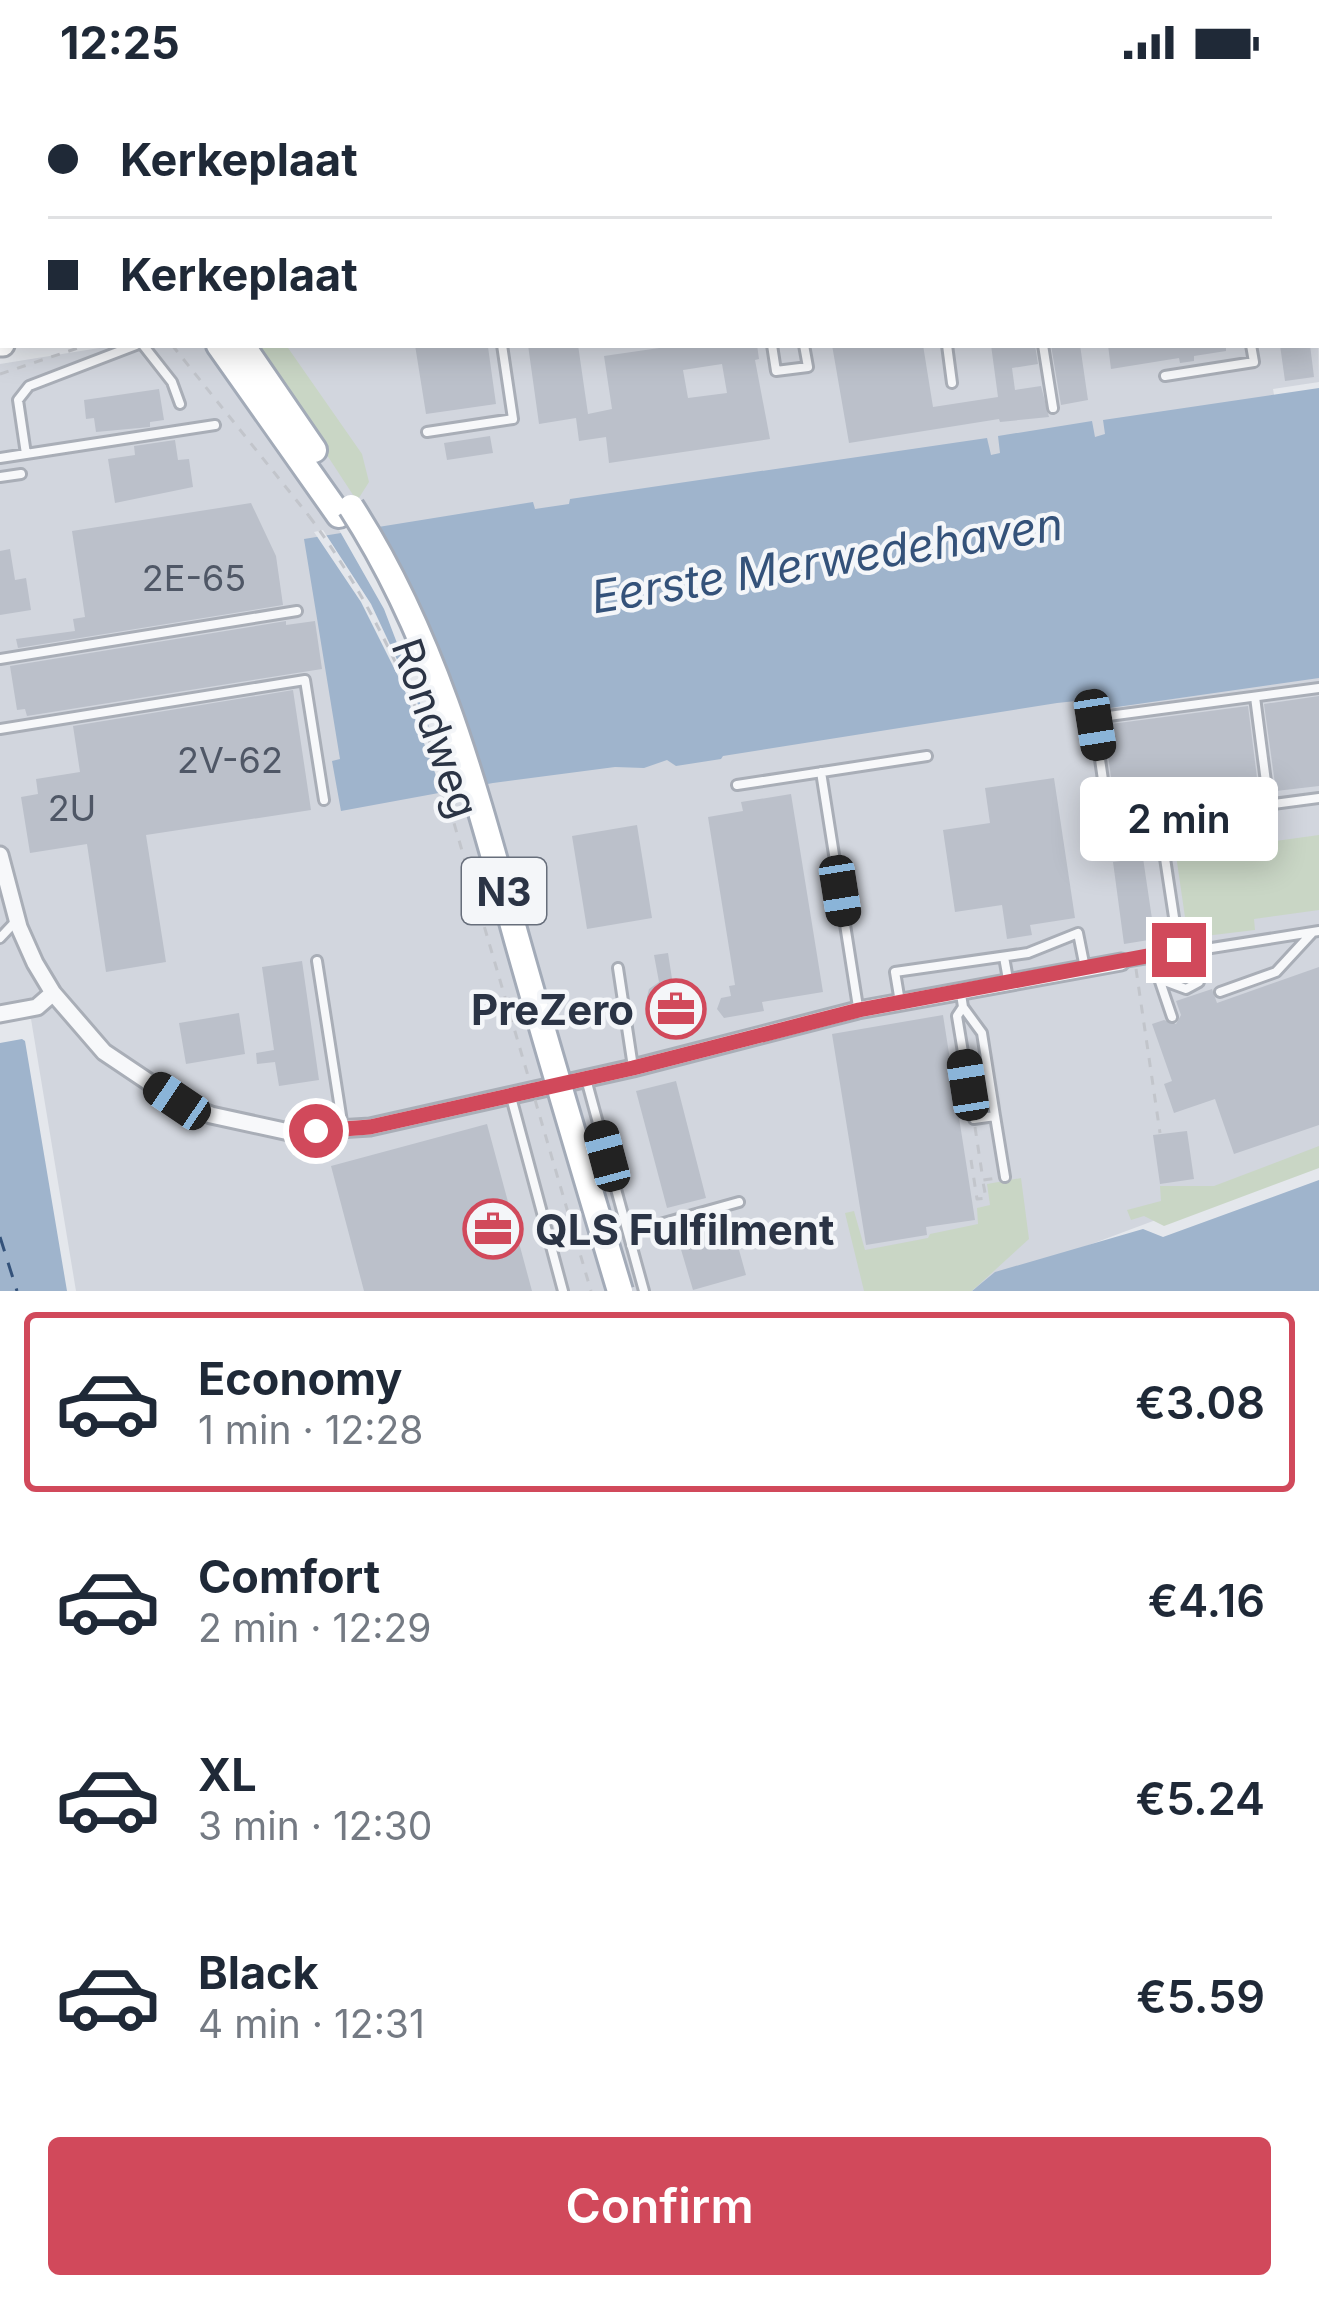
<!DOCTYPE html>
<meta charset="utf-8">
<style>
body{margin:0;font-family:Inter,sans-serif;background:#f6f6f7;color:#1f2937;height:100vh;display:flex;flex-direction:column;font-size:45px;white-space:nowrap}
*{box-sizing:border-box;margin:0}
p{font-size:39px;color:#747a83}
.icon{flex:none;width:66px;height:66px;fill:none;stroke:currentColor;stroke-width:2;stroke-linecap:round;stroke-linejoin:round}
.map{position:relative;height:1207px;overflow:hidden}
.side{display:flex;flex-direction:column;background:#fff;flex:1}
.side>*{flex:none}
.banner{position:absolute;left:0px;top:0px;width:1320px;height:264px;box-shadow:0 6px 30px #0003;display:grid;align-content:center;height:264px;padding:0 48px;background:#fff}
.end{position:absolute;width:54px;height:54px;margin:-27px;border:15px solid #d1495b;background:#fff;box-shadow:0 0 0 6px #fff}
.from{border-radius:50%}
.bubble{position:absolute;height:84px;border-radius:12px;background:#fff;box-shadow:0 6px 30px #0003;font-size:39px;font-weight:600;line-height:84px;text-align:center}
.car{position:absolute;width:36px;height:72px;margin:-36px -18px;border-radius:15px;box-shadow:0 0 9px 3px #0007;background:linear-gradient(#222 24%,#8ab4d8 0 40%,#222 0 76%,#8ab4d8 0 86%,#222 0)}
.banner b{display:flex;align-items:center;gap:42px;height:114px;font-size:45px}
.banner b+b{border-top:3px solid #e0e1e3}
.banner i{width:30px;height:30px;background:#1f2937}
ul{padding:21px 0 0;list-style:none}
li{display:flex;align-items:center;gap:36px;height:180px;margin:0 24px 18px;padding:0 24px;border:6px solid transparent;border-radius:12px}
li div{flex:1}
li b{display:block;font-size:45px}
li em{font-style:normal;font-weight:600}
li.active{border-color:#d1495b}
li>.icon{width:108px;height:108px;stroke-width:1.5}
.cta{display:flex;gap:24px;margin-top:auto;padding:24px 48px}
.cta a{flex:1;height:138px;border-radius:12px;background:#d1495b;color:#fff;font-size:48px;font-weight:600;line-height:138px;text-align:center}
.status{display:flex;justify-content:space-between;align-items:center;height:84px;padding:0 60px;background:#fff;direction:ltr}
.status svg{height:33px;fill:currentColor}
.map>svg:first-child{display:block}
</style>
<div class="status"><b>12:25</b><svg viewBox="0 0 49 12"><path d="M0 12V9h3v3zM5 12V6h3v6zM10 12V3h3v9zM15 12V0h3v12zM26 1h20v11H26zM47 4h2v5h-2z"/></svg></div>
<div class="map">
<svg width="1319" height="1207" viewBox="0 0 1319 1207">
<rect width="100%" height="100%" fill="#e4e7ec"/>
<path fill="#d2d6de" d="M1317 180 1319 298 1273 305 1319 567V1075L966 1207H76L31 935 0 938V280L118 261H1317Z"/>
<path fill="#c9d6c5" d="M255 261H286L362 370 369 398 357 417Z
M1319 751V826L1254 835 1255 846 1188 854 1176 771Z
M1319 1062V1084L1164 1142 1144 1132 1131 1136 1127 1126 1161 1117 1160 1102H1214Z
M1021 1094 1029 1155 972 1207H864L845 1129 854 1127 865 1166 928 1154 930 1150 978 1140 977 1124 990 1121 987 1100Z"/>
<path fill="#9fb4cc" d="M1319 304V594L1096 626 1076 617 1057 619 723 672 721 675 676 682 667 676 644 684 615 683 493 699 341 727 332 677 340 675 304 455 533 418 535 425 569 420 570 415 987 354 991 371 1000 369 998 352 1092 337 1095 353 1105 350 1103 336Z
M22 955 25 957 67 1207H0V959Z
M1319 1096V1207H972L995 1188 1143 1145 1163 1153Z"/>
<path fill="#e4e7ec" d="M374 438 434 555 487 706 445 716 403 602 361 518 314 448 323 446 371 520 431 648 384 525 338 444Z"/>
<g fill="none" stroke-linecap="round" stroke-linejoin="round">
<path stroke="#34527a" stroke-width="3" stroke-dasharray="15 12" stroke-linecap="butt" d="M0 1153 17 1207"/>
</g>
<path fill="#bbc0ca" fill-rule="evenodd" d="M415 261 488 263 496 320 426 330Z
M528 261H578L588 330 612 325 604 272 680 261H757L759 275 755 276 770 355 609 379 606 353 579 357 576 334 539 340ZM722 280 727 309 688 314 683 286Z
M832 261H923L933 323 998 313 991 261H1035L1038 280 1012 284 1015 306 1041 302 1049 333 1000 338 999 335 849 359Z
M1051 261H1080L1088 316 1061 321Z
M1108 261H1226V267L1194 272V277L1180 279 1179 274 1111 285Z
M1280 261H1310L1314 293 1285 297Z
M159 305 164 336 150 338V343L96 348 94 334 86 335 84 316Z
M490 352 493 369 447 376 444 359Z
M175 356 178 376 189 375 193 403 115 419 108 375 135 371 134 362Z
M251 419 276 472 283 521 18 564 16 555 75 547 73 535 85 533 72 447Z
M10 465 15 496 26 494 31 526 0 531V467Z
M286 537V541L315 537 322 585 27 632 25 625 17 626 10 582Z
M293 606 311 726 146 751 166 878 106 888 87 760 30 769 21 713 38 710 36 695 80 688 73 642Z
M1319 612V702L1276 707 1264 620Z
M1248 622 1259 710 1116 730 1105 649 1112 648 1111 640Z
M1054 694 1075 834 1030 841 1032 851 1007 855 1002 821 955 828 943 746 990 739 985 704Z
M791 710 823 908 762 918 764 927 724 934 717 925 721 914 731 912 729 902 735 901 708 733 743 727 741 718Z
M637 741 652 834 587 845 572 752Z
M1143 774 1155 855 1124 860 1113 778Z
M668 869 673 901 682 899 691 946 678 950 673 932 665 933 663 924 652 921 647 913 649 905 659 898 654 871Z
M302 877 319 996 279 1002 275 978 257 980 256 969 274 966 262 883Z
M1319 883V1041L1234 1070 1215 1015 1174 1029 1164 1000 1172 997 1152 940 1164 936 1176 940 1181 931 1176 917 1212 905 1217 919Z
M239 929 245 970 186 980 179 939Z
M943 931 975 1136 926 1143 927 1151 866 1161 832 950Z
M676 997 706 1114 667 1124 636 1007Z
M487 1040 532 1207H364L331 1082Z
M1187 1047 1194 1095 1160 1100 1153 1051Z
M731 1137 746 1191 693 1206 677 1152Z"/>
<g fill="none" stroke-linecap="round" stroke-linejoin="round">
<g stroke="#a9aeb7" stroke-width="14">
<path id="service" d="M143 261 172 298 180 320
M772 261 776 287 808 283 804 261
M947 261 952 299
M1043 261 1053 324
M1165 292 1254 278 1251 261
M427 348 513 335 502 261
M26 370 215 341
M0 374 26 370 18 316 29 302 136 261
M0 393 21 390
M0 575 297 527
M1255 613 1269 721
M0 645 305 596 324 716
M821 688 858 923
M737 701 927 672
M1159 735 1115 741 1109 737 1095 641 1101 633 1319 604
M0 854 16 837
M1179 866 1159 735 1319 714
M1151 871 1172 933
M1004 873 1009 901
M317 877 343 1044
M1123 878 1319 847
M618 884 633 983
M1159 895 1186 905 1199 898 1201 884 1187 866
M1220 908 1276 888 1312 849
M961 910 963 923 982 949 995 1032 974 1035 957 932 963 923
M900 918 895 888 1028 869 1078 849 1085 884
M586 995 628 1149 739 1118
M511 1013 563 1207
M995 1032 1005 1093
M628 1149 644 1207"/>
</g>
<g stroke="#a9aeb7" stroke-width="21">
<path id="minor" d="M472 3V0
M619 3V0
M732 3 752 0
M946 3V0
M1185 3 1186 0
M1317 142H1319
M0 771 19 843 35 879 53 909 104 968 177 1017 211 1031 289 1048 370 1043 633 984 858 926 1121 878
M0 930 37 923 53 909"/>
</g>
<g stroke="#a9aeb7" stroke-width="27">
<path id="secondary" d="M1317 165H1319
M1317 187 1319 188
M0 226 3 225
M0 261H3"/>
</g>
<g stroke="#a3abb8" stroke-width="30">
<path id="primary" d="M92 0 93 3
M113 0 114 3
M274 0 286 3
M0 9H3
M219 261 339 431
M242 261 314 366"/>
</g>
<path stroke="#c2c5cb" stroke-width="3" stroke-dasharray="9 9" stroke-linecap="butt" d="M333 0 344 3
M785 3 786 0
M898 3V0
M1248 3V0
M0 94 3 99
M0 160 3 157
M0 194 3 193
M172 261 309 432
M0 290 87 261
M1136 885 1160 1049
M975 1043 983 1096 997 1094
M971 1076 977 1115 986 1114 983 1098"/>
<use href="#service" stroke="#f7f8fa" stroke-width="8"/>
<use href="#minor" stroke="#f7f8fa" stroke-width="15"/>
<use href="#secondary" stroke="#fff" stroke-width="21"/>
<use href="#primary" stroke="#fff" stroke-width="24"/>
<g stroke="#a3abb8" stroke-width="30" stroke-linecap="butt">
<path id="primary-bridge" d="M351 423C437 556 475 705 517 856 550 973 585 1090 620 1207"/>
</g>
<path stroke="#c2c5cb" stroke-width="3" stroke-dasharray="9 9" stroke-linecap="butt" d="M309 432C362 503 400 582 432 664L591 1207"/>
<use href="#primary-bridge" stroke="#fff" stroke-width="24"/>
</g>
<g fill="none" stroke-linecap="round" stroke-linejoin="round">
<path stroke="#d1495b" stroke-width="15" d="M316 1047 370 1043 633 984 859 926 1179 866"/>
</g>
<defs>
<g id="office-ring" transform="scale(3)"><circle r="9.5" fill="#f4f6f9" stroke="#d1495b" stroke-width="1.5"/><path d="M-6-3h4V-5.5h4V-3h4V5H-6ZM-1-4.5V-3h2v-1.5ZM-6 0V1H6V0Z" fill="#d1495b"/></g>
</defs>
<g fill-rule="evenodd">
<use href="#office-ring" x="676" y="925"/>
<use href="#office-ring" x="493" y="1145"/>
</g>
<g text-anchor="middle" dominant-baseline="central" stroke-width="9" stroke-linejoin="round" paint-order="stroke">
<g font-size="36" fill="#4f5766">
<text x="194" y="494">2E-65</text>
<text x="230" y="676">2V-62</text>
<text x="72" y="724">2U</text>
</g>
<rect fill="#f4f6f9" stroke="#676e7b" stroke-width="3" x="462" y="774" width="84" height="66" rx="9"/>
<g font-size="39" font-weight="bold" fill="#2b3445">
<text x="504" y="807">N3</text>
</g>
<g font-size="42" fill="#2b3445" stroke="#f4f6f9">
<text transform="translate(436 644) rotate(71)">Rondweg</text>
</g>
<g font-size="42" font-weight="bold" fill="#2b3445" stroke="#f4f6f9" text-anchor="end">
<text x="634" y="925">PreZero</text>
<text x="535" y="1145" text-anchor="start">QLS Fulfilment</text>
</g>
<g font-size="45" font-style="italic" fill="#34527a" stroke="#f4f6f9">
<text transform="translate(827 476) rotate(-9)">Eerste Merwedehaven</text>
</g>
</g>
</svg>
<i class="end from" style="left:316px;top:1047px"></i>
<i class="end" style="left:1179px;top:866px"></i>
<div class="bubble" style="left:1080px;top:693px;width:198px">2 min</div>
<i class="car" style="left:1095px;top:641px;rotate:171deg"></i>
<i class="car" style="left:840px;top:807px;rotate:171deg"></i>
<i class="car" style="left:968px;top:1001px;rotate:351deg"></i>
<i class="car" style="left:177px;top:1017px;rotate:304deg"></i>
<i class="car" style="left:607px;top:1072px;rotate:345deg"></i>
<div class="banner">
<b><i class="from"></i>Kerkeplaat</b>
<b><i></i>Kerkeplaat</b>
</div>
</div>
<section class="side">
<ul>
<li class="active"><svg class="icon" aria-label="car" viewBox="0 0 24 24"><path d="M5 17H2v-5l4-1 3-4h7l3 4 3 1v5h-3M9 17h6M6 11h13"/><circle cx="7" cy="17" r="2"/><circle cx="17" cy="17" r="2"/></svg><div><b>Economy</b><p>1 min · 12:28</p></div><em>€3.08</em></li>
<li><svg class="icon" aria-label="car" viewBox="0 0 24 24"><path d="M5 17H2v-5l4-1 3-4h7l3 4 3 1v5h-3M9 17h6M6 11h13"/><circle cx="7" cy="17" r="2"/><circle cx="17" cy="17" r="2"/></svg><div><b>Comfort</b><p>2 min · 12:29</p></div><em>€4.16</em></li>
<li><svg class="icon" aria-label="car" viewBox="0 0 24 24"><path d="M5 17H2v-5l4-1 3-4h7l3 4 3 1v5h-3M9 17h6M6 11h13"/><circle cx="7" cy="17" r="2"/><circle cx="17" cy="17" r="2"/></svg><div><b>XL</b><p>3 min · 12:30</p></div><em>€5.24</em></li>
<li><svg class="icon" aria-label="car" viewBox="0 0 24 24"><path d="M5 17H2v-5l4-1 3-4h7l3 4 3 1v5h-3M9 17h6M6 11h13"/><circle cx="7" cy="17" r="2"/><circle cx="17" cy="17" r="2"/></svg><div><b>Black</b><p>4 min · 12:31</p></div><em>€5.59</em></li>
</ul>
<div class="cta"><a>Confirm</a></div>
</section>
